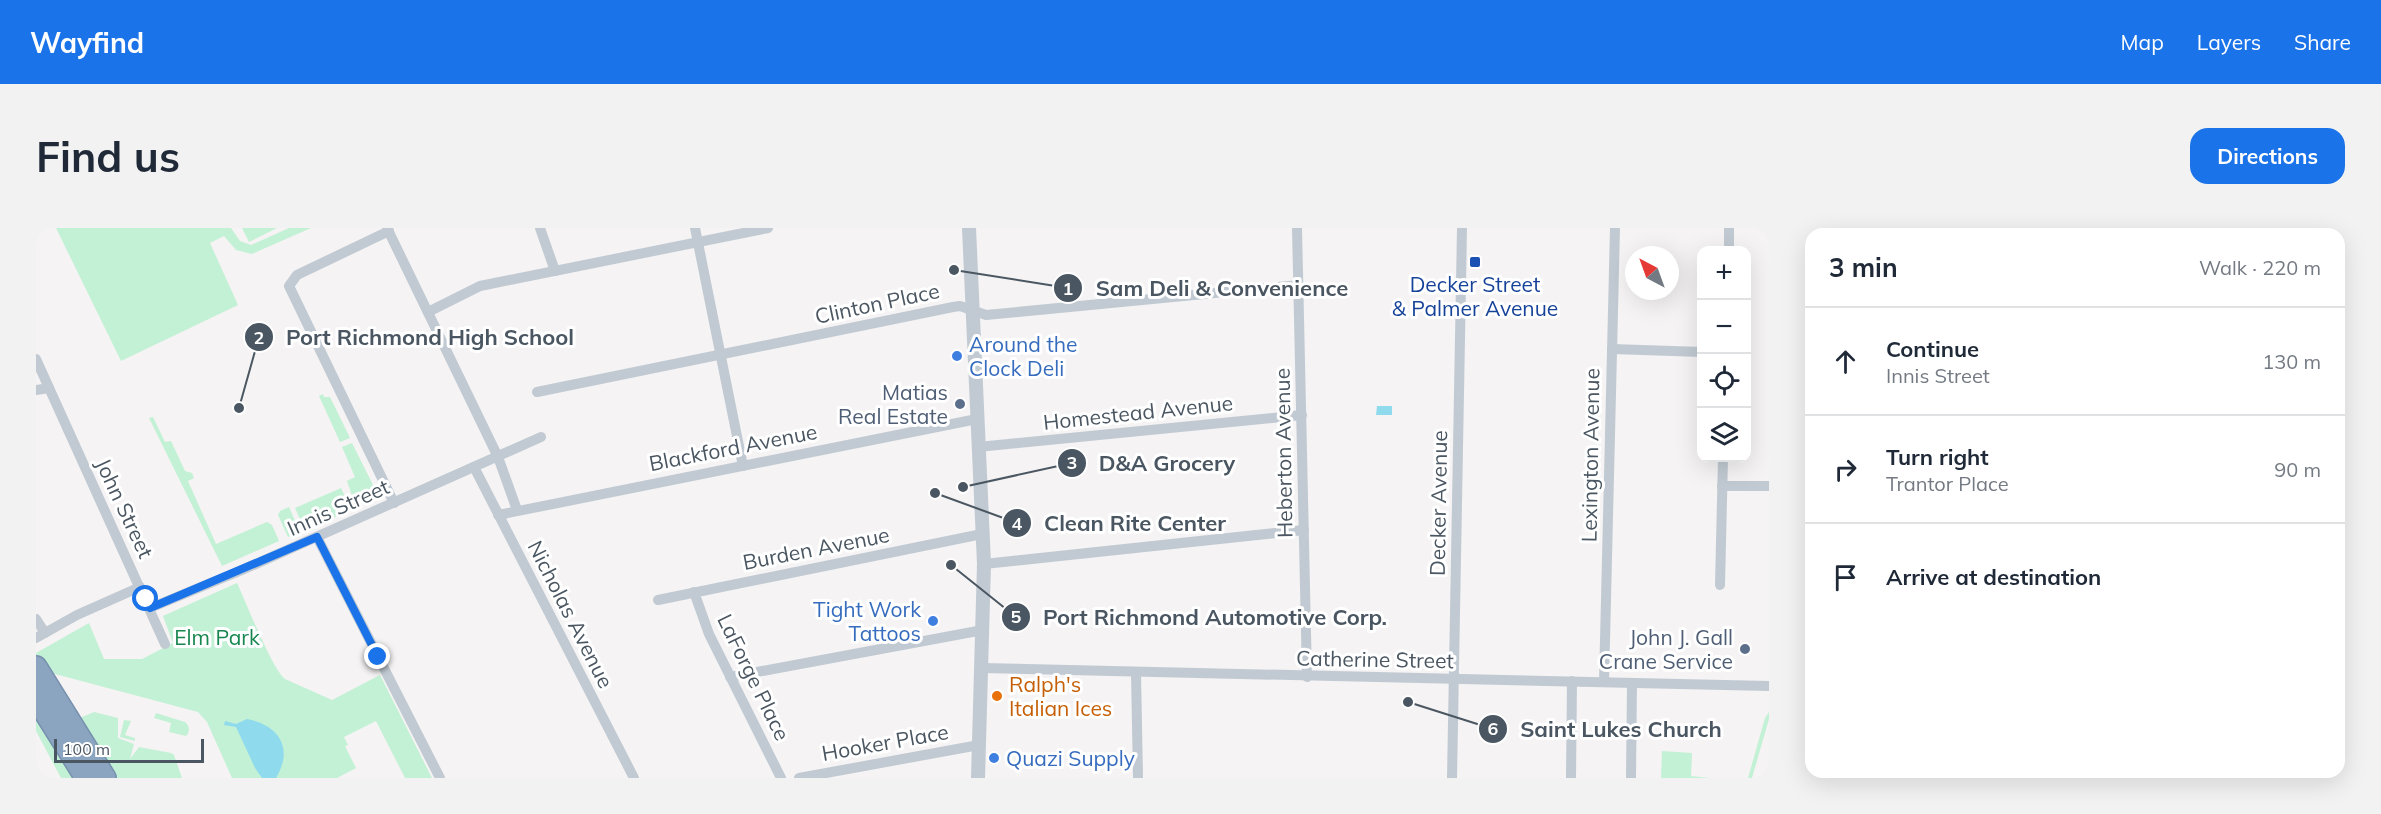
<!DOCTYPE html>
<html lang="en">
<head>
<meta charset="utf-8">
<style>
  body { margin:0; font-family:Mulish,sans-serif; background:#f2f2f3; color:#1f2937 }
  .controls { position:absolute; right:18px; top:18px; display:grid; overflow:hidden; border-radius:12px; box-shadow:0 6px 24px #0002 }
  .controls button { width:54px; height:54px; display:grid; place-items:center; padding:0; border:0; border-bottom:2px solid #e0e1e3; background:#fff; color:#1f2937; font:30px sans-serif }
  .compass { position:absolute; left:1589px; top:18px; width:54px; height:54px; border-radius:50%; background:#fff; box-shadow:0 6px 24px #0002; rotate:319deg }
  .scale { position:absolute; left:18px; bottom:15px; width:150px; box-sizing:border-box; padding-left:6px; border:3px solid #4a5661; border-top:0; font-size:16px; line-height:21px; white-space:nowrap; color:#4a5661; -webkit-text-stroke:4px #fff; paint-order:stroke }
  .stop { position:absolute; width:18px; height:18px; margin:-14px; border:4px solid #1a73e8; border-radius:50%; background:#fff }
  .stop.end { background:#1a73e8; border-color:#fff; box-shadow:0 2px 6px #0008 }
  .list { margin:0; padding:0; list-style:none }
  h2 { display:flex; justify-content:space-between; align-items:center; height:78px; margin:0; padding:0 24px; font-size:26px }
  h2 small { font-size:20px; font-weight:400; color:#747a83 }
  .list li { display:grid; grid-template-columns:39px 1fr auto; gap:18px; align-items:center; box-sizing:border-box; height:108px; padding:0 24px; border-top:2px solid #e0e1e3 }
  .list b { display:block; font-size:22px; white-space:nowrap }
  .list p { margin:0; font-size:20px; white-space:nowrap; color:#747a83 }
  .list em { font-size:20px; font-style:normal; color:#747a83 }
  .icon { flex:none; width:33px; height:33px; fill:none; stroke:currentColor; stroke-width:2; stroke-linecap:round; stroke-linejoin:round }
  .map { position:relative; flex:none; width:1733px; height:550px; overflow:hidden; border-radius:18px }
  header { display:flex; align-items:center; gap:36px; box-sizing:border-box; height:84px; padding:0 30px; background:#1a73e8; color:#fff }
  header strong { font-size:28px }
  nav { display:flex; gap:33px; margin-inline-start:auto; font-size:21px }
  .intro { display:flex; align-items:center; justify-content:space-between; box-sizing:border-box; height:144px; padding:0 36px }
  h1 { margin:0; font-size:42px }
  .button { padding:15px 27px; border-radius:18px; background:#1a73e8; color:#fff; font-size:21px; font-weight:700 }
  main { display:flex; gap:36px; padding:0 36px }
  aside { flex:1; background:#fff; border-radius:18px; box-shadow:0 6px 24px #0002 }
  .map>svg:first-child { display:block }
  .green { fill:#c3f1d5 }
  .water { fill:#90daee }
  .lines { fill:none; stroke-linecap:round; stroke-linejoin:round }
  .motorway-casing { stroke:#7690ad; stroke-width:24 }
  .minor { stroke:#c1cad2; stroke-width:10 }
  .tertiary { stroke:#c1cad2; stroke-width:14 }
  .motorway { stroke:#8ba5c1; stroke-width:21 }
  .route { stroke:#1a73e8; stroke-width:8 }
  .transit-dot { fill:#1a4fb4; stroke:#fff; stroke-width:2 }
  .shop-dot { fill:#3f7fe0; stroke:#fff; stroke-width:2 }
  .service-dot { fill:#5c6f8a; stroke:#fff; stroke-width:2 }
  .food-dot { fill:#e8710a; stroke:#fff; stroke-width:2 }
  .labels { text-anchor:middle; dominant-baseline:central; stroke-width:6; stroke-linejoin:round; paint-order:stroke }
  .transit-label { font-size:21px; fill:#164399; stroke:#fff }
  .street-label { font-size:21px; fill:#4a5661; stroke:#fff }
  .shop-label { font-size:21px; fill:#366cbe; stroke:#fff; text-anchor:start }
  .service-label { font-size:21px; fill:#4e5e75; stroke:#fff; text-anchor:end }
  .park-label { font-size:21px; fill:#17864f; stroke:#fff }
  .food-label { font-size:21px; fill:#c56008; stroke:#fff; text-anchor:start }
  .leader { fill:none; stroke:#4a5661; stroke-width:2 }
  .callout-dot { fill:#4a5661; stroke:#fff; stroke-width:2 }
  .mark-label { font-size:18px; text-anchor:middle; font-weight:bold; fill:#fff }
  .callout-label { font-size:22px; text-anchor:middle; font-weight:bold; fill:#4a5661; stroke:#fff; stroke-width:6; stroke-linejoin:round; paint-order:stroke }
</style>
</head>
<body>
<header>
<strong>Wayfind</strong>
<nav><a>Map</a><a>Layers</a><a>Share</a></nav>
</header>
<div class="intro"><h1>Find us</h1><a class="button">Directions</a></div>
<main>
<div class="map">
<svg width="1733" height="550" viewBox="0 0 1733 550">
  <rect width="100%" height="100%" fill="#f5f3f3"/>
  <!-- green -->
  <g class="green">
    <path d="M 20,0 L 195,0 L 204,13 L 215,17 L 253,0 L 275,0 L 216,26 L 200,22 L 188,8 L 174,15 L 202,77 L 85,133 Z"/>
    <path d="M 206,0 L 241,0 L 213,14 Z"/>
    <path d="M 287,166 L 288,169 L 294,169 L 314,210 L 304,214 L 283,168 Z"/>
    <path d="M 117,189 L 129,214 L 135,213 L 149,243 L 156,245 L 158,250 L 152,253 L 180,316 L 231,294 L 236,297 L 243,313 L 186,338 L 113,190 Z"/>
    <path d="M 316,215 L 343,269 L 320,279 L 311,253 L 319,249 L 306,219 Z"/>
    <path d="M 305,260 L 315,282 L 269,302 L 259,280 Z"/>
    <path d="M 253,279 L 264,304 L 252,309 L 242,287 L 244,283 Z"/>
    <path d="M 201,355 C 210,374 236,441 249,451 L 296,472 L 344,447 L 396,550 L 369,550 L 340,493 L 308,509 L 312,517 L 309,518 L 320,540 L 301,550 L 196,550 L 171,494 L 162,484 L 19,446 L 14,443 L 0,429 L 0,425 L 53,395 L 68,431 L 106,431 L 137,415 L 127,388 Z"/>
    <path d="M 58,484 L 82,490 L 82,510 L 98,516 L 94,531 L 103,519 L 135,525 L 138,527 L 146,550 L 25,550 L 0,503 L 0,492 L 9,507 L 13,509 L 46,489 Z"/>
    <path d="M 1733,484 L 1733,491 L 1716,550 L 1712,550 L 1729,490 Z"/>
    <path d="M 120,485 L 149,494 C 154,498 154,504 150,508 L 133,504 L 135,495 L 118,490 Z"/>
    <path d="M 88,492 L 95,493 L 89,507 L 99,510 L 99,513 L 84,509 Z"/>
    <path d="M 1626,523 L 1656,525 L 1655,548 L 1674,550 L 1625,550 Z"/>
  </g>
  <!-- water -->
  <g class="water">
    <path d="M 1341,178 L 1356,178 L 1356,187 L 1340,187 Z"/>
    <path d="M 211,491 C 243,497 258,520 240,550 L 226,550 L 219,540 L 200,499 L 188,497 L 189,493 L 200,496 Z"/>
  </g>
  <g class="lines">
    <!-- motorway casing -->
    <g class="motorway-casing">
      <g id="motorway">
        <path d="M 0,439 L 69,550"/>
        <path d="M 0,470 L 50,550"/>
      </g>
    </g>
    <!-- minor -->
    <g class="minor">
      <path d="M 351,0 L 462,229 L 481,282"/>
      <path d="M 504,0 L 519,43"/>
      <path d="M 659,0 L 707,238"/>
      <path d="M 1261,0 L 1271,449"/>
      <path d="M 353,3 L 261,47 L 253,58 L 358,275"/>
      <path d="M 1693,22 L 1693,0"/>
      <path d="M 392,84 L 444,58 L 732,0"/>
      <path d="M 1576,121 L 1666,124"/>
      <path d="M 0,131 L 129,416"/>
      <path d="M 0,162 L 13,160"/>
      <path d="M 501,164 L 917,79 L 924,78 L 950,87 L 1263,57"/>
      <path d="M 942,219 L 1266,187"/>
      <path d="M 438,239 L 598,550"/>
      <path d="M 1686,258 L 1733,258"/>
      <path d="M 462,287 L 941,191"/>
      <path d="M 281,309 L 404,550"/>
      <path d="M 948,336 L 1268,302"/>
      <path d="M 1684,357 L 1687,230"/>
      <path d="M 658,364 L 673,406 L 745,550"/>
      <path d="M 622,372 L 946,306"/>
      <path d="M 114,380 L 206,342 L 505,209"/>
      <path d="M 0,391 L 9,405"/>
      <path d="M 0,410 L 41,387 L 104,359"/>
      <path d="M 945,440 L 1733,458"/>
      <path d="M 1100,445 L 1102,550"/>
      <path d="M 694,449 L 947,402"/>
      <path d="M 1568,454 L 1579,0"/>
      <path d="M 763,550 L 943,517"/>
      <path d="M 1416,550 L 1426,0"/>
      <path d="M 1535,550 L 1536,453"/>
      <path d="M 1595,550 L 1596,455"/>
    </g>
    <!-- tertiary -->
    <path class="tertiary" d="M 933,0 L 948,336 L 942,550"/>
    <!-- motorway -->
    <use href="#motorway" class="motorway"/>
  </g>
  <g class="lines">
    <!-- route -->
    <path class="route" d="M 110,371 L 114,380 L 281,309 L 342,429"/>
  </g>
  <!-- markers -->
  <rect class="transit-dot" x="1433" y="28" width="12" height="12" rx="3"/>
  <g class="shop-dot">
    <circle cx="921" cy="128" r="6"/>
    <circle cx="897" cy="393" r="6"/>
    <circle cx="958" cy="530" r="6"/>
  </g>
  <g class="service-dot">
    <circle cx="924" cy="176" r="6"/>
    <circle cx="1709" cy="421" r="6"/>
  </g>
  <circle class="food-dot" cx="961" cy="468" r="6"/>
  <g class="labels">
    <!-- transit labels -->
    <g class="transit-label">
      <text x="1439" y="56">Decker Street<tspan x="1439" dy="24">&amp; Palmer Avenue</tspan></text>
    </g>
    <!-- street labels -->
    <g class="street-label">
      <text transform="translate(841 75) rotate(-12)">Clinton Place</text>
      <text transform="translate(1102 184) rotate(-6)">Homestead Avenue</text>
      <text transform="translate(697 219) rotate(-11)">Blackford Avenue</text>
      <text transform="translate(1247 225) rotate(-91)">Heberton Avenue</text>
      <text transform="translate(1554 227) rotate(-89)">Lexington Avenue</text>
      <text transform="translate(1402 275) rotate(-89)">Decker Avenue</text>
      <text transform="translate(302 279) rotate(-24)">Innis Street</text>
      <text transform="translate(89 280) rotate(65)">John Street</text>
      <text transform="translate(780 320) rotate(-11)">Burden Avenue</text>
      <text transform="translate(535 386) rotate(63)">Nicholas Avenue</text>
      <text transform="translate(1339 431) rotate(1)">Catherine Street</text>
      <text transform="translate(718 449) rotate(64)">LaForge Place</text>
      <text transform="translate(849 514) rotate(-10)">Hooker Place</text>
    </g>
    <!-- shop labels -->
    <g class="shop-label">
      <text x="933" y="116">Around the<tspan x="933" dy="24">Clock Deli</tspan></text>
      <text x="885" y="381" text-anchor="end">Tight Work<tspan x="885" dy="24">Tattoos</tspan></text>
      <text x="970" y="530">Quazi Supply</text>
    </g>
    <!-- service labels -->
    <g class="service-label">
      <text x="912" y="164">Matias<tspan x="912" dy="24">Real Estate</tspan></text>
      <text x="1697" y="409">John J. Gall<tspan x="1697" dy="24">Crane Service</tspan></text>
    </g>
    <!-- park labels -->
    <g class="park-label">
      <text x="181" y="409">Elm Park</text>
    </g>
    <!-- food labels -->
    <g class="food-label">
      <text x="973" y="456">Ralph's<tspan x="973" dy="24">Italian Ices</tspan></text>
    </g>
  </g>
  <!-- callouts -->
  <path class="leader" d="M918 42L1032 60M203 180L223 109M927 259L1036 235M899 265L981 295M915 337L980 389M1372 474L1457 501"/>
  <g class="callout-dot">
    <circle cx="918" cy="42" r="6"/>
    <circle cx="203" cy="180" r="6"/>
    <circle cx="927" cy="259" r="6"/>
    <circle cx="899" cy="265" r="6"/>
    <circle cx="915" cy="337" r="6"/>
    <circle cx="1372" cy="474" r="6"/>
    <circle cx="1032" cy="60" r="15"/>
    <circle cx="223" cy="109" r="15"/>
    <circle cx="1036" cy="235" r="15"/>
    <circle cx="981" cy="295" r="15"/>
    <circle cx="980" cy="389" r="15"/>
    <circle cx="1457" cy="501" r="15"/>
  </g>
  <g class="mark-label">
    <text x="1032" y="67">1</text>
    <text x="223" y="116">2</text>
    <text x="1036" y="241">3</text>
    <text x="981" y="302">4</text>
    <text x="980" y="395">5</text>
    <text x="1457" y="507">6</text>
  </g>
  <g class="callout-label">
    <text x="1186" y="68">Sam Deli &amp; Convenience</text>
    <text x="394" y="117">Port Richmond High School</text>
    <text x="1131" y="243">D&amp;A Grocery</text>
    <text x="1099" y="303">Clean Rite Center</text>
    <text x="1179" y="397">Port Richmond Automotive Corp.</text>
    <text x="1585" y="509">Saint Lukes Church</text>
  </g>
</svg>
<div class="controls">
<button>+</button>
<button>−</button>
<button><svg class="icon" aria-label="locate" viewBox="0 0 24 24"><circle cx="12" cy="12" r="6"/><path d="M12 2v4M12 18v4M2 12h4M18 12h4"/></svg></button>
<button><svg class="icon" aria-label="layers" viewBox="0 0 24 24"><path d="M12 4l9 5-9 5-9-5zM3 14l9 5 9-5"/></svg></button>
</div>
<svg class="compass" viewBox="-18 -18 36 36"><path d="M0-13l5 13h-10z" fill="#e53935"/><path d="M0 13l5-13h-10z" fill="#747a83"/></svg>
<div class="scale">100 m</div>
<div class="stop" style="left:110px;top:371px"></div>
<div class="stop end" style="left:342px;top:429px"></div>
</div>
<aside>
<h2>3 min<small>Walk · 220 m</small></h2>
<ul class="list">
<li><svg class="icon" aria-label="ahead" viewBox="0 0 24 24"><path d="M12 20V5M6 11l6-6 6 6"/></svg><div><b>Continue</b><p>Innis Street</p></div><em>130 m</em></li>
<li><svg class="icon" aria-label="right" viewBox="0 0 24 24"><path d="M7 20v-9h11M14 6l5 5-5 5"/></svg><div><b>Turn right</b><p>Trantor Place</p></div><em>90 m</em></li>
<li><svg class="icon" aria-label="arrive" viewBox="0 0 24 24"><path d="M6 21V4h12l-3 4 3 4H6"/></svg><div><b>Arrive at destination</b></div></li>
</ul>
</aside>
</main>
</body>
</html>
